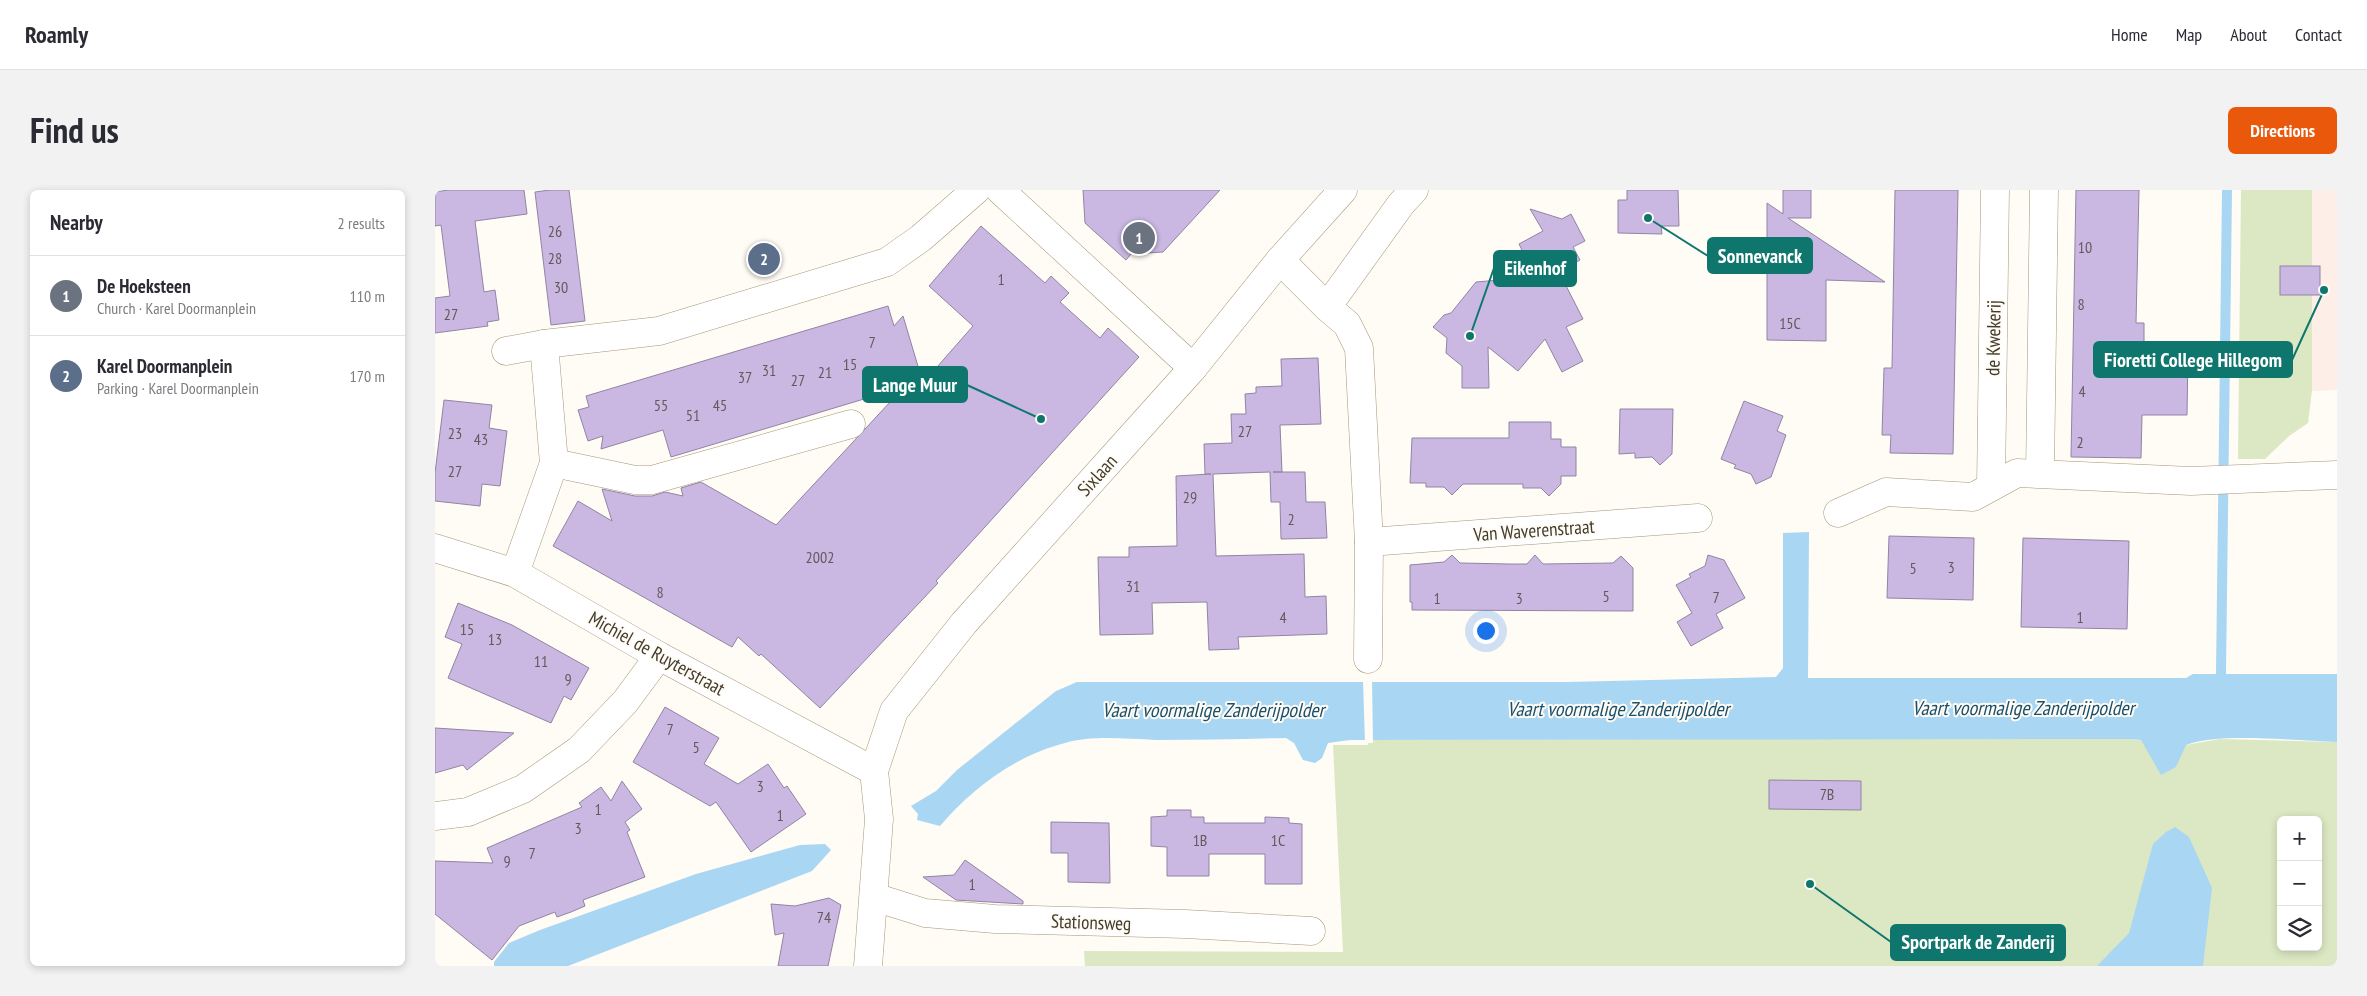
<!DOCTYPE html>
<html lang="en">
<head>
<meta charset="utf-8">
<style>
  body { margin:0; font-family:"PT Sans Narrow",sans-serif; background:#f2f2f3; color:#2b2b33 }
  .controls { position:absolute; right:15px; bottom:15px; display:grid; overflow:hidden; border-radius:8px; box-shadow:0 2px 8px #0003 }
  .controls button { width:45px; height:45px; display:grid; place-items:center; padding:0; border:0; border-bottom:1px solid #e1e1e2; background:#fff; color:#2b2b33; font:25px sans-serif }
  .you { position:absolute; left:1050px; top:440px; width:18px; height:18px; margin:-12px; border:4px solid #fff; border-radius:50%; background:#1a73e8; box-shadow:0 0 0 8px #1a73e833 }
  .badge { display:grid; place-items:center; width:32px; height:32px; border-radius:50%; background:#ea580c; color:#fff; font-size:16px; font-weight:700 }
  .pin { position:absolute; translate:-50% -50%; border:2px solid #fff; box-shadow:0 1px 5px #0006 }
  .list { margin:0; padding:0; list-style:none }
  h2 { display:flex; justify-content:space-between; align-items:center; height:65px; margin:0; padding:0 20px; font-size:21px }
  h2 small { font-size:16px; font-weight:400; color:#7c7c81 }
  .list li { display:grid; grid-template-columns:32px 1fr auto; gap:15px; align-items:center; box-sizing:border-box; height:80px; padding:0 20px; border-top:1px solid #e1e1e2 }
  .list b { display:block; font-size:19px; white-space:nowrap }
  .list p { margin:0; font-size:16px; white-space:nowrap; color:#7c7c81 }
  .list em { font-size:16px; font-style:normal; color:#7c7c81 }
  .icon { flex:none; width:28px; height:28px; fill:none; stroke:currentColor; stroke-width:2; stroke-linecap:round; stroke-linejoin:round }
  .map { position:relative; flex:none; width:1902px; height:776px; overflow:hidden; border-radius:8px }
  header { display:flex; align-items:center; gap:30px; box-sizing:border-box; height:70px; padding:0 25px; background:#fff; border-bottom:1px solid #e1e1e2 }
  header strong { font-size:24px }
  nav { display:flex; gap:28px; margin-inline-start:auto; font-size:18px }
  .intro { display:flex; align-items:center; justify-content:space-between; box-sizing:border-box; height:120px; padding:0 30px }
  h1 { margin:0; font-size:35px }
  .button { padding:12px 22px; border-radius:8px; background:#ea580c; color:#fff; font-size:18px; font-weight:700 }
  main { display:flex; gap:30px; padding:0 30px }
  aside { flex:1; background:#fff; border-radius:8px; box-shadow:0 2px 8px #0003 }
  .map>svg:first-child { display:block }
  .education { fill:#fdeee8 }
  .green { fill:#dce8c3; fill-rule:evenodd }
  .water { fill:#a9d6f3 }
  .pier { fill:#fffbf5 }
  .lines { fill:none; stroke-linecap:round; stroke-linejoin:round }
  .stream { stroke:#a9d6f3; stroke-width:10 }
  .building { fill:#cab8e3; stroke:#9184a3 }
  .street-casing { stroke:#a59677; stroke-width:29 }
  .secondary-casing { stroke:#a59677; stroke-width:29 }
  .street { stroke:#fff; stroke-width:28 }
  .secondary { stroke:#fff; stroke-width:28 }
  .labels { text-anchor:middle; dominant-baseline:central; stroke-width:4; stroke-linejoin:round; paint-order:stroke }
  .number-label { font-size:16px; fill:#645a5b }
  .street-label { font-size:19px; fill:#423b2e; stroke:#fffbf5 }
  .water-label { font-size:20px; font-style:italic; fill:#19506d; stroke:#fffbf5 }
  .leader { fill:none; stroke:#0f766e; stroke-width:2 }
  .callout-dot { fill:#0f766e; stroke:#fffbf5; stroke-width:2 }
  .callout { fill:#0f766e; stroke:#0f766e; stroke-width:2 }
  .callout-label { font-size:20px; text-anchor:middle; font-weight:bold; fill:#fff }
</style>
</head>
<body>
<header>
<strong>Roamly</strong>
<nav><a>Home</a><a>Map</a><a>About</a><a>Contact</a></nav>
</header>
<div class="intro"><h1>Find us</h1><a class="button">Directions</a></div>
<main>
<aside>
<h2>Nearby<small>2 results</small></h2>
<ul class="list">
<li><span class="badge" style="background:#6b7280">1</span><div><b>De Hoeksteen</b><p>Church · Karel Doormanplein</p></div><em>110 m</em></li>
<li><span class="badge" style="background:#5c6f8a">2</span><div><b>Karel Doormanplein</b><p>Parking · Karel Doormanplein</p></div><em>170 m</em></li>
</ul>
</aside>
<div class="map">
<svg width="1902" height="776" viewBox="0 0 1902 776">
  <rect width="100%" height="100%" fill="#fffbf5"/>
  <!-- education -->
  <path class="education" d="M 1877,0 L 1902,0 L 1902,200 L 1877,201 Z"/>
  <!-- green -->
  <g class="green">
    <path d="M 1806,0 L 1877,0 L 1877,200 L 1873,233 L 1854,246 L 1830,269 L 1803,269 Z"/>
    <path d="M 1298,549 L 1694,549 L 1751,555 L 1785,549 L 1902,552 L 1902,776 L 650,776 L 649,761 L 908,762 L 898,555 L 933,555 L 933,550 ZM 1846,630 L 1883,630 L 1883,757 L 1846,757 Z"/>
  </g>
  <!-- water -->
  <g class="water">
    <path d="M 1374,342 L 1373,488 L 1751,488 L 1758,484 L 1902,484 L 1902,552 C 1865,551 1783,542 1751,555 L 1741,577 L 1726,585 L 1706,550 L 1694,549 L 915,550 L 893,553 L 887,568 L 880,573 L 868,570 L 859,553 L 851,548 C 808,549 764,550 721,550 C 692,549 658,545 630,553 C 582,565 537,598 505,636 L 482,630 L 483,624 L 476,616 L 501,601 L 522,580 L 621,501 L 642,492 L 1133,492 L 1341,487 L 1348,478 L 1348,343 Z"/>
    <path d="M 1740,637 L 1754,647 L 1777,698 L 1768,776 L 1662,776 L 1694,743 L 1718,654 L 1731,642 Z"/>
    <path d="M 390,654 L 396,660 L 377,681 L 133,776 L 59,776 L 59,772 L 74,753 L 105,740 L 261,684 L 365,655 Z"/>
  </g>
  <!-- pier -->
  <path class="pier" d="M 928,490 L 937,490 L 938,553 L 930,553 Z"/>
  <g class="lines">
    <!-- stream -->
    <path class="stream" d="M 1786,484 L 1792,0"/>
  </g>
  <!-- building -->
  <g class="building">
    <path d="M 13,0 L 89,0 L 92,24 L 40,31 L 49,102 L 60,100 L 64,130 L 52,132 L 53,136 L 0,143 L 0,108 L 15,106 L 6,35 L 0,36 L 0,2 Z"/>
    <path d="M 115,0 L 134,0 L 150,131 L 116,135 L 100,2 Z"/>
    <path d="M 648,0 L 785,0 L 728,62 L 696,64 L 691,70 L 650,33 Z"/>
    <path d="M 1192,0 L 1243,0 L 1244,36 L 1226,36 L 1227,44 L 1183,43 L 1183,10 L 1192,10 Z"/>
    <path d="M 1348,0 L 1376,0 L 1376,28 L 1353,28 L 1450,92 L 1391,90 L 1391,151 L 1332,150 L 1332,13 L 1348,24 Z"/>
    <path d="M 1460,0 L 1523,0 L 1518,264 L 1455,263 L 1456,245 L 1447,245 L 1449,178 L 1457,178 Z"/>
    <path d="M 1641,0 L 1704,0 L 1701,133 L 1709,133 L 1709,161 L 1753,163 L 1752,225 L 1707,225 L 1706,268 L 1636,267 Z"/>
    <path d="M 1095,19 L 1127,29 L 1136,24 L 1150,51 L 1138,57 L 1145,70 L 1127,80 L 1129,82 L 1125,84 L 1148,129 L 1131,137 L 1148,171 L 1127,182 L 1110,149 L 1083,181 L 1053,157 L 1054,198 L 1027,198 L 1027,176 L 1011,163 L 1012,148 L 998,137 L 1009,125 L 1016,123 L 1041,92 L 1100,87 L 1084,54 L 1108,41 Z"/>
    <path d="M 546,36 L 610,93 L 616,86 L 634,103 L 625,112 L 665,148 L 673,138 L 704,167 L 501,391 L 503,393 L 385,518 L 326,464 L 324,466 L 303,447 L 297,457 L 118,356 L 143,311 L 177,331 L 167,299 L 200,306 L 217,306 L 230,302 L 248,306 L 246,298 L 266,292 L 341,335 L 469,197 L 236,267 L 228,240 L 166,259 L 168,246 L 153,251 L 143,220 L 154,217 L 151,206 L 453,116 L 459,136 L 468,126 L 488,193 L 538,136 L 494,96 Z"/>
    <rect x="1845" y="76" width="40" height="29"/>
    <path d="M 883,168 L 886,234 L 845,235 L 847,282 L 838,282 L 870,282 L 871,312 L 890,312 L 892,348 L 846,349 L 845,312 L 836,312 L 835,282 L 778,284 L 781,366 L 869,364 L 870,407 L 891,406 L 892,444 L 803,447 L 804,459 L 774,460 L 772,412 L 717,413 L 718,444 L 665,445 L 663,367 L 694,367 L 694,357 L 742,356 L 741,286 L 776,284 L 770,284 L 769,254 L 797,253 L 796,224 L 811,224 L 810,204 L 821,203 L 821,197 L 847,196 L 846,169 Z"/>
    <path d="M 9,210 L 57,215 L 54,238 L 72,241 L 65,296 L 47,294 L 45,316 L 0,311 L 0,283 Z"/>
    <path d="M 1309,211 L 1348,226 L 1342,241 L 1351,245 L 1336,287 L 1321,294 L 1316,284 L 1299,278 L 1301,275 L 1286,269 Z"/>
    <path d="M 1185,219 L 1238,219 L 1237,264 L 1225,275 L 1217,267 L 1200,268 L 1200,263 L 1184,264 Z"/>
    <path d="M 1074,232 L 1116,232 L 1116,249 L 1126,249 L 1126,257 L 1141,257 L 1141,286 L 1126,286 L 1126,294 L 1114,306 L 1106,298 L 1088,298 L 1088,294 L 1028,294 L 1017,305 L 1009,297 L 991,297 L 991,293 L 975,293 L 977,248 L 1074,248 Z"/>
    <path d="M 1454,346 L 1539,348 L 1538,410 L 1452,408 Z"/>
    <path d="M 1588,348 L 1694,351 L 1692,439 L 1586,437 Z"/>
    <path d="M 1017,365 L 1025,373 L 1074,374 L 1092,374 L 1100,365 L 1108,374 L 1178,373 L 1186,366 L 1198,378 L 1198,421 L 977,420 L 977,412 L 975,412 L 975,375 L 1009,372 Z"/>
    <path d="M 1273,365 L 1289,370 L 1310,408 L 1281,424 L 1288,438 L 1256,456 L 1242,432 L 1257,423 L 1241,395 L 1256,387 L 1254,384 L 1270,376 Z"/>
    <path d="M 23,413 L 77,435 L 154,478 L 136,510 L 129,506 L 116,533 L 13,488 L 27,454 L 10,447 Z"/>
    <path d="M 230,517 L 284,548 L 269,574 L 303,594 L 333,574 L 349,598 L 352,596 L 371,624 L 316,662 L 281,612 L 275,616 L 198,572 Z"/>
    <path d="M 0,538 L 79,543 L 32,580 L 28,575 L 0,583 Z"/>
    <path d="M 1334,590 L 1426,591 L 1426,620 L 1334,619 Z"/>
    <path d="M 187,591 L 207,619 L 190,632 L 195,640 L 192,642 L 210,687 L 148,710 L 150,716 L 136,722 L 122,727 L 120,722 L 84,736 L 57,770 L 0,724 L 0,671 L 58,673 L 52,658 L 147,617 L 144,613 L 166,597 L 176,611 Z"/>
    <path d="M 732,620 L 756,620 L 756,627 L 769,627 L 769,633 L 830,633 L 830,627 L 854,628 L 854,633 L 867,634 L 867,694 L 830,694 L 830,664 L 774,664 L 774,686 L 732,686 L 732,657 L 716,656 L 716,627 L 732,626 Z"/>
    <path d="M 616,632 L 674,633 L 675,693 L 633,692 L 633,663 L 616,663 Z"/>
    <path d="M 530,670 L 588,711 L 588,714 L 521,710 L 488,687 L 519,685 Z"/>
    <path d="M 394,708 L 406,715 L 393,776 L 343,776 L 349,743 L 340,745 L 336,714 L 360,716 Z"/>
  </g>
  <g class="lines">
    <!-- street casing -->
    <g class="street-casing">
      <g id="street">
        <path d="M 565,0 L 758,178"/>
        <path d="M 845,70 L 892,117 L 912,134 L 924,158 L 934,352 L 933,469"/>
        <path d="M 892,117 L 966,14 L 979,0"/>
        <path d="M 71,161 L 109,154"/>
        <path d="M 119,273 L 200,290 L 217,290 L 416,234"/>
        <path d="M 1605,283 L 1609,0"/>
        <path d="M 1556,297 L 1560,0"/>
        <path d="M 1403,323 L 1451,302 L 1538,307 L 1582,283 L 1756,291 L 1902,285"/>
        <path d="M 934,352 L 1263,328"/>
        <path d="M 0,358 L 80,383 L 224,466 L 439,581"/>
        <path d="M 80,383 L 119,273 L 109,154 L 224,141 L 452,72 L 486,48 L 541,0"/>
        <path d="M 0,626 L 33,622 L 88,599 L 144,560 L 190,512 L 224,466"/>
        <path d="M 439,707 L 490,723 L 560,729 L 750,734 L 876,741"/>
      </g>
    </g>
    <!-- secondary casing -->
    <g class="secondary-casing">
      <path id="secondary" d="M 433,776 L 444,629 L 439,581 L 459,521 L 529,433 L 758,178 L 845,70 L 908,0"/>
    </g>
    <!-- street -->
    <use href="#street" class="street"/>
    <!-- secondary -->
    <use href="#secondary" class="secondary"/>
  </g>
  <g class="labels">
    <!-- number labels -->
    <g class="number-label">
      <text x="120" y="41">26</text>
      <text x="1650" y="57">10</text>
      <text x="120" y="68">28</text>
      <text x="566" y="89">1</text>
      <text x="126" y="97">30</text>
      <text x="1646" y="114">8</text>
      <text x="16" y="124">27</text>
      <text x="1355" y="133">15C</text>
      <text x="437" y="152">7</text>
      <text x="415" y="174">15</text>
      <text x="334" y="180">31</text>
      <text x="390" y="182">21</text>
      <text x="310" y="187">37</text>
      <text x="363" y="190">27</text>
      <text x="1647" y="201">4</text>
      <text x="226" y="215">55</text>
      <text x="285" y="215">45</text>
      <text x="258" y="225">51</text>
      <text x="810" y="241">27</text>
      <text x="20" y="243">23</text>
      <text x="46" y="249">43</text>
      <text x="1645" y="252">2</text>
      <text x="20" y="281">27</text>
      <text x="755" y="307">29</text>
      <text x="856" y="329">2</text>
      <text x="385" y="367">2002</text>
      <text x="1516" y="377">3</text>
      <text x="1478" y="378">5</text>
      <text x="698" y="396">31</text>
      <text x="225" y="402">8</text>
      <text x="1171" y="406">5</text>
      <text x="1281" y="407">7</text>
      <text x="1002" y="408">1</text>
      <text x="1084" y="408">3</text>
      <text x="848" y="427">4</text>
      <text x="1645" y="427">1</text>
      <text x="32" y="439">15</text>
      <text x="60" y="449">13</text>
      <text x="106" y="471">11</text>
      <text x="133" y="489">9</text>
      <text x="235" y="539">7</text>
      <text x="261" y="557">5</text>
      <text x="325" y="596">3</text>
      <text x="1392" y="604">7B</text>
      <text x="163" y="619">1</text>
      <text x="345" y="625">1</text>
      <text x="143" y="638">3</text>
      <text x="765" y="650">1B</text>
      <text x="843" y="650">1C</text>
      <text x="97" y="663">7</text>
      <text x="72" y="671">9</text>
      <text x="537" y="694">1</text>
      <text x="389" y="727">74</text>
    </g>
    <!-- street labels -->
    <g class="street-label">
      <text transform="translate(1558 148) rotate(-89)">de Kwekerij</text>
      <text transform="translate(662 285) rotate(-48)">Sixlaan</text>
      <text transform="translate(1099 340) rotate(-4)">Van Waverenstraat</text>
      <text transform="translate(222 463) rotate(29)">Michiel de Ruyterstraat</text>
      <text transform="translate(656 732) rotate(2)">Stationsweg</text>
    </g>
    <!-- water labels -->
    <g class="water-label">
      <text x="1588" y="518">Vaart voormalige Zanderijpolder</text>
      <text x="1183" y="519">Vaart voormalige Zanderijpolder</text>
      <text x="778" y="520">Vaart voormalige Zanderijpolder</text>
    </g>
  </g>
  <!-- callouts -->
  <path class="leader" d="M1213 28L1273 66M1035 146L1059 78M1889 100L1857 170M606 229L532 195M1375 694L1456 752"/>
  <g class="callout-dot">
    <circle cx="1213" cy="28" r="5"/>
    <circle cx="1035" cy="146" r="5"/>
    <circle cx="1889" cy="100" r="5"/>
    <circle cx="606" cy="229" r="5"/>
    <circle cx="1375" cy="694" r="5"/>
  </g>
  <g class="callout">
    <rect x="1273" y="48" width="104" height="35" rx="5"/>
    <rect x="1059" y="61" width="82" height="35" rx="5"/>
    <rect x="1659" y="152" width="198" height="35" rx="5"/>
    <rect x="428" y="177" width="104" height="35" rx="5"/>
    <rect x="1456" y="735" width="174" height="35" rx="5"/>
  </g>
  <g class="callout-label">
    <text x="1325" y="73">Sonnevanck</text>
    <text x="1100" y="85">Eikenhof</text>
    <text x="1758" y="177">Fioretti College Hillegom</text>
    <text x="480" y="202">Lange Muur</text>
    <text x="1543" y="759">Sportpark de Zanderij</text>
  </g>
</svg>
<div class="controls">
<button>+</button>
<button>−</button>
<button><svg class="icon" aria-label="layers" viewBox="0 0 24 24"><path d="M12 4l9 5-9 5-9-5zM3 14l9 5 9-5"/></svg></button>
</div>
<div class="you"></div>
<div class="pin badge" style="left:704px;top:48px;background:#6b7280">1</div>
<div class="pin badge" style="left:329px;top:69px;background:#5c6f8a">2</div>
</div>
</main>
</body>
</html>
